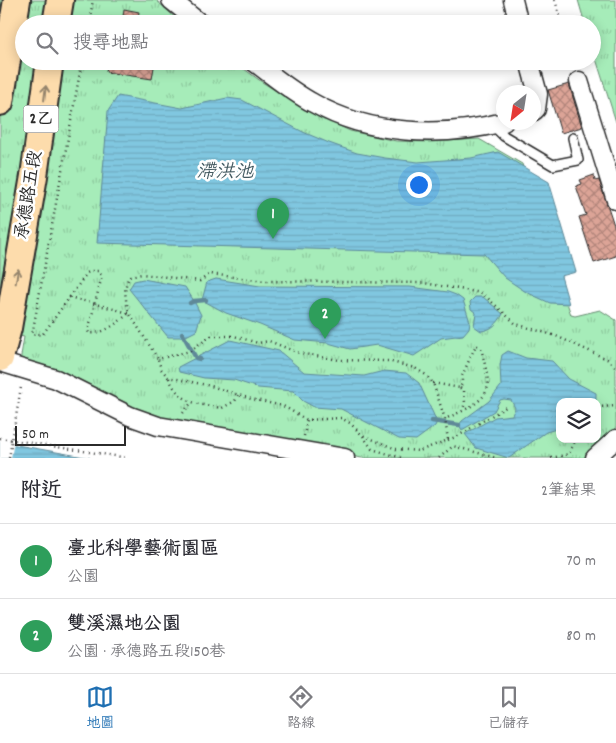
<!DOCTYPE html>
<html lang="zh-TW">
<head>
<meta charset="utf-8">
<style>
  body { margin:0; font-family:Dekko,"LXGW WenKai TC",sans-serif; background:#f2f2f3; color:#2b2b33 }
  .controls { position:absolute; right:15px; bottom:15px; display:grid; overflow:hidden; border-radius:10px; box-shadow:0 2px 12px #0003 }
  .controls button { width:45px; height:45px; display:grid; place-items:center; padding:0; border:0; border-bottom:1px solid #e1e1e2; background:#fff; color:#2b2b33; font:25px sans-serif }
  .compass { position:absolute; left:496px; top:85px; width:45px; height:45px; border-radius:50%; background:#fff; box-shadow:0 2px 12px #0003; rotate:210deg }
  .scale { position:absolute; left:15px; bottom:12px; width:111px; box-sizing:border-box; padding-left:5px; border:2px solid #2b2b2b; border-top:0; font-size:14px; line-height:18px; white-space:nowrap; color:#2b2b2b; -webkit-text-stroke:4px #fff; paint-order:stroke }
  .you { position:absolute; left:418px; top:184px; width:18px; height:18px; margin:-12px; border:4px solid #fff; border-radius:50%; background:#1a73e8; box-shadow:0 0 0 8px #1a73e833 }
  .badge { display:grid; place-items:center; width:32px; height:32px; border-radius:50%; background:#1f6fb2; color:#fff; font-size:16px; font-weight:700 }
  .pin { position:absolute; translate:-50% -41px; filter:drop-shadow(0 1px 2px #0008) }
  .pin::after { content:''; position:absolute; top:26px; width:18px; height:15px; background:inherit; clip-path:polygon(0 0,100% 0,50% 100%) }
  .list { margin:0; padding:0; list-style:none }
  h2 { display:flex; justify-content:space-between; align-items:center; height:65px; margin:0; padding:0 20px; font-size:21px }
  h2 small { font-size:16px; font-weight:400; color:#7c7c81 }
  .list li { display:grid; grid-template-columns:32px 1fr auto; gap:15px; align-items:center; box-sizing:border-box; height:75px; padding:0 20px; border-top:1px solid #e1e1e2 }
  .list b { display:block; font-size:19px; white-space:nowrap }
  .list p { margin:0; font-size:16px; white-space:nowrap; color:#7c7c81 }
  .list em { font-size:16px; font-style:normal; color:#7c7c81 }
  .icon { flex:none; width:28px; height:28px; fill:none; stroke:currentColor; stroke-width:2; stroke-linecap:round; stroke-linejoin:round }
  .map { position:relative; flex:none; width:616px; height:458px; overflow:hidden }
  .search { position:absolute; background:#fff; box-shadow:0 2px 12px #0003; left:15px; right:15px; top:15px; height:55px; display:flex; align-items:center; gap:12px; box-sizing:border-box; padding:0 18px; border-radius:28px; color:#7c7c81; font-size:19px }
  .sheet { height:215px; background:#fff }
  nav { display:flex; justify-content:space-around; align-items:center; box-sizing:border-box; height:70px; border-top:1px solid #e1e1e2; background:#fff; font-size:14px; color:#7c7c81 }
  nav a { display:grid; justify-items:center; gap:2px }
  nav .on { color:#1f6fb2 }
  .map>svg:first-child { display:block }
  .park { fill:url(#park-tufts); stroke:#688c72; fill-rule:evenodd }
  .water { fill:url(#water-rules); stroke:#5e8998 }
  .pier { fill:#fff }
  .lines { fill:none; stroke-linecap:round; stroke-linejoin:round }
  .stream { stroke:#5e8998; stroke-width:4.5 }
  .building { fill:url(#building-cross-hatch); stroke:#2b2b2b }
  .service-casing { stroke:#2b2b2b; stroke-width:12 }
  .minor-casing { stroke:#2b2b2b; stroke-width:21 }
  .primary-casing { stroke:#2b2b2b; stroke-width:30 }
  .path { stroke:#2b2b2b; stroke-width:2.5; stroke-dasharray:1 4; stroke-linecap:butt }
  .service { stroke:#fff; stroke-width:9 }
  .minor { stroke:#fff; stroke-width:18 }
  .primary { stroke:#fddcac; stroke-width:26 }
  .path-bridge { stroke:#2b2b2b; stroke-width:2.5; stroke-dasharray:1 4; stroke-linecap:butt }
  .oneway { stroke:#94846c }
  .labels { text-anchor:middle; dominant-baseline:central; stroke-width:5; stroke-linejoin:round; paint-order:stroke }
  .shield { fill:#fff; stroke:#6b6b6b; stroke-width:1 }
  .shield-label { font-size:16px; font-weight:bold; fill:#2b2b2b }
  .street-label { font-size:18px; fill:#2b2b2b; stroke:#fff }
  .water-label { font-size:19px; font-style:italic; fill:#445a61; stroke:#fff }
</style>
</head>
<body>
<div class="map">
<svg width="616" height="458" viewBox="0 0 616 458">
  <defs>
    <pattern id="park-tufts" width="24" height="20" patternUnits="userSpaceOnUse" patternTransform="scale(1.25)"><rect width="24" height="20" fill="#a6ecb9"/><path d="M3 7l-1-3M5 7V3M7 7l1-3M15 17l-1-3M17 17v-4M19 17l1-3" fill="none" stroke="#8fcb9f"/></pattern>
    <pattern id="water-rules" width="6" height="5" patternUnits="userSpaceOnUse" patternTransform="scale(1.25)"><rect width="6" height="5" fill="#80c7e0"/><path d="M0 2.5h6" fill="none" stroke="#6fabc0"/></pattern>
    <pattern id="building-cross-hatch" width="8" height="8" patternUnits="userSpaceOnUse" patternTransform="scale(1.25)"><rect width="8" height="8" fill="#dca497"/><path d="M0 0l8 8M0 8l8-8" fill="none" stroke="#b3867b"/></pattern>
  </defs>
  <rect width="100%" height="100%" fill="#fff"/>
  <filter id="ink" filterUnits="userSpaceOnUse"><feTurbulence type="fractalNoise" baseFrequency=".02" numOctaves="2"/><feDisplacementMap in="SourceGraphic" scale="10" xChannelSelector="R" yChannelSelector="G"/><feConvolveMatrix kernelMatrix="1 2 1 2 8 2 1 2 1" color-interpolation-filters="sRGB"/></filter>
  <g filter="url(#ink)">
    <!-- park -->
    <g class="park">
      <path d="M 0,0 L 156,0 L 182,24 L 24,24 L 24,61 L 233,61 L 262,82 L 310,112 L 350,131 L 396,141 L 430,142 L 479,139 L 522,164 L 571,315 L 575,316 L 600,310 L 616,320 L 616,427 L 595,452 L 583,458 L 362,458 L 163,423 L 20,362 L 24,337 L 0,332 ZM 560,402 L 597,402 L 597,439 L 560,439 Z"/>
      <path d="M 578,0 L 616,0 L 616,122 L 592,46 L 592,24 L 585,24 Z"/>
    </g>
    <!-- water -->
    <g class="water">
      <path d="M 118,96 L 182,108 L 227,98 L 242,100 L 303,132 L 329,143 L 357,153 L 385,158 L 418,162 L 471,158 L 498,152 L 549,182 L 576,272 L 561,276 L 569,304 L 550,303 L 526,292 L 505,278 L 484,254 L 97,243 L 108,111 Z"/>
      <path d="M 143,279 L 185,287 L 194,301 L 201,315 L 196,331 L 184,337 L 168,337 L 129,289 L 134,281 Z"/>
      <path d="M 216,279 L 260,286 L 410,287 L 448,292 L 456,295 L 463,300 L 470,322 L 469,328 L 463,335 L 441,338 L 414,356 L 377,345 L 350,349 L 328,343 L 295,340 L 260,325 L 226,313 L 202,300 L 207,282 Z"/>
      <path d="M 475,297 L 483,297 L 503,314 C 497,324 492,330 481,331 L 474,326 L 476,313 L 471,309 L 470,302 Z"/>
      <path d="M 230,340 L 279,351 L 304,372 L 364,376 L 384,371 L 406,373 L 419,383 L 437,422 L 435,426 L 416,440 L 399,439 L 341,409 L 314,407 L 303,401 L 293,391 L 258,388 L 234,380 L 204,378 L 179,372 L 178,367 Z"/>
      <path d="M 508,351 L 526,358 L 552,361 L 569,379 L 596,393 L 596,402 L 560,402 L 560,428 L 546,432 L 509,458 L 476,448 L 465,434 L 495,417 L 512,415 L 515,408 L 511,400 L 504,399 L 500,400 L 494,411 L 462,430 L 459,425 L 462,421 L 489,401 L 501,386 L 500,365 L 502,355 Z"/>
      <path d="M 0,442 L 90,458 L 0,458 Z"/>
    </g>
    <!-- pier -->
    <path class="pier" d="M 0,439 L 14,442 L 11,458 L 0,458 Z"/>
    <g class="lines">
      <!-- stream -->
      <g class="stream">
        <path d="M 190,303 L 194,301 L 206,300"/>
        <path d="M 182,333 L 196,358 L 200,359"/>
        <path d="M 432,421 L 459,425"/>
      </g>
    </g>
    <!-- building -->
    <g class="building">
      <path d="M 124,9 L 139,12 L 137,24 L 122,24 Z"/>
      <path d="M 108,61 L 155,61 L 152,79 L 106,72 Z"/>
      <path d="M 569,84 L 582,127 L 561,133 L 548,90 Z"/>
      <path d="M 594,175 L 595,181 L 599,180 L 616,231 L 616,256 L 594,263 L 579,217 L 586,215 L 576,186 L 582,184 L 580,180 Z"/>
    </g>
    <g class="lines">
      <!-- service casing -->
      <g class="service-casing">
        <path id="service" d="M 493,125 L 504,136 L 553,165 L 578,160 L 573,138"/>
      </g>
      <!-- minor casing -->
      <g class="minor-casing">
        <g id="minor">
          <path d="M 171,0 L 201,24"/>
          <path d="M 513,0 L 519,24"/>
          <path d="M 253,61 C 272,75 292,92 313,103 C 369,135 441,138 504,122"/>
          <path d="M 529,61 L 538,94 L 536,109 L 534,111"/>
          <path d="M 579,81 L 616,200"/>
          <path d="M 0,362 L 56,379 L 130,416 L 158,426 L 345,458"/>
          <path d="M 595,458 L 616,439"/>
        </g>
      </g>
      <!-- primary casing -->
      <g class="primary-casing">
        <g id="primary">
          <path d="M 56,24 L 60,0"/>
          <path d="M 0,102 L 17,0"/>
          <path d="M 0,358 L 8,328 L 34,176 L 50,61"/>
        </g>
      </g>
      <!-- path -->
      <g class="path">
        <path d="M 555,0 L 562,24"/>
        <path d="M 89,24 L 93,0"/>
        <path d="M 82,61 L 32,335 L 43,334 L 87,273 L 91,271 L 98,271 L 102,276 L 88,331 L 89,333 C 103,335 119,322 129,313 L 158,359"/>
        <path d="M 69,297 L 129,313 C 126,300 122,288 130,276 L 142,274 L 200,281 L 210,274 L 265,281 L 424,283 L 482,293 L 516,324 L 556,336 L 609,360 L 616,369"/>
        <path d="M 211,336 L 234,336 L 258,343 L 269,341 L 299,353 L 339,360 L 388,361 L 415,368 L 426,375 L 433,383 L 445,419 L 448,440 L 419,451 L 396,449 L 362,435 L 350,423 L 341,418 L 307,420 L 283,406 L 251,399 L 211,386 L 168,377 L 161,369 L 158,359 L 190,351 Z"/>
        <path d="M 169,378 C 180,404 198,404 222,408 L 235,401 L 239,394"/>
        <path d="M 433,383 L 460,388 L 462,383 L 462,376 L 476,345 L 481,348 C 483,356 488,376 488,383 C 488,403 459,412 445,419"/>
        <path d="M 460,388 L 464,391 L 465,403 L 463,409"/>
        <path d="M 597,407 L 616,406"/>
        <path d="M 183,413 L 191,403"/>
        <path d="M 304,436 L 307,420"/>
        <path d="M 363,436 L 372,449 L 402,458"/>
        <path d="M 0,438 L 128,458"/>
        <path d="M 448,440 L 458,436 L 506,407"/>
        <path d="M 439,458 L 453,446 L 497,458"/>
        <path d="M 551,458 L 569,454 L 576,439"/>
      </g>
      <!-- service -->
      <use href="#service" class="service"/>
      <!-- minor -->
      <use href="#minor" class="minor"/>
      <!-- primary -->
      <use href="#primary" class="primary"/>
      <!-- path-bridge -->
      <path class="path-bridge" d="M 9,458 L 21,387"/>
    </g>
    <!-- one-way arrows -->
    <defs><path id="oneway-shaft" d="M-6 0H5M1.5-3L5.5 0L1.5 3" fill="none" stroke-width="1.6" stroke-linecap="round" stroke-linejoin="round" transform="scale(1.25)"/></defs>
    <g class="oneway">
      <use href="#oneway-shaft" transform="translate(45 93) rotate(-83)"/>
      <use href="#oneway-shaft" transform="translate(17 276) rotate(-80)"/>
    </g>
  </g>
  <g class="labels">
    <!-- shield labels -->
    <rect class="shield" x="23.5" y="105.5" width="35" height="27" rx="4"/>
    <g class="shield-label">
      <text x="41" y="119">2乙</text>
    </g>
    <!-- street labels -->
    <g class="street-label">
      <text transform="translate(30 195) rotate(-81)">承德路五段</text>
    </g>
    <!-- water labels -->
    <g class="water-label">
      <text x="225" y="173">滯洪池</text>
    </g>
  </g>
</svg>
<div class="controls">
<button><svg class="icon" aria-label="layers" viewBox="0 0 24 24"><path d="M12 4l9 5-9 5-9-5zM3 14l9 5 9-5"/></svg></button>
</div>
<svg class="compass" viewBox="-18 -18 36 36"><path d="M0-13l5 13h-10z" fill="#e53935"/><path d="M0 13l5-13h-10z" fill="#7c7c81"/></svg>
<div class="scale">50 m</div>
<div class="you"></div>
<div class="pin badge" style="left:273px;top:239px;background:#2e9e5b">1</div>
<div class="pin badge" style="left:325px;top:339px;background:#2e9e5b">2</div>
<div class="search"><svg class="icon" aria-label="search" viewBox="0 0 24 24"><circle cx="10" cy="10" r="6"/><path d="M15 15l6 6"/></svg>搜尋地點</div>
</div>
<section class="sheet">
<h2>附近<small>2筆結果</small></h2>
<ul class="list">
<li><span class="badge" style="background:#2e9e5b">1</span><div><b>臺北科學藝術園區</b><p>公園</p></div><em>70 m</em></li>
<li><span class="badge" style="background:#2e9e5b">2</span><div><b>雙溪濕地公園</b><p>公園 · 承德路五段150巷</p></div><em>80 m</em></li>
</ul>
</section>
<nav>
<a class="on"><svg class="icon" aria-label="map" viewBox="0 0 24 24"><path d="M3 6l6-2 6 2 6-2v14l-6 2-6-2-6 2zM9 4v14M15 6v14"/></svg>地圖</a>
<a><svg class="icon" aria-label="directions" viewBox="0 0 24 24"><path d="M12 3l9 9-9 9-9-9zM9 14v-3h6M13 9l2 2-2 2"/></svg>路線</a>
<a><svg class="icon" aria-label="saved" viewBox="0 0 24 24"><path d="M7 4h10v16l-5-4-5 4z"/></svg>已儲存</a>
</nav>
</body>
</html>
